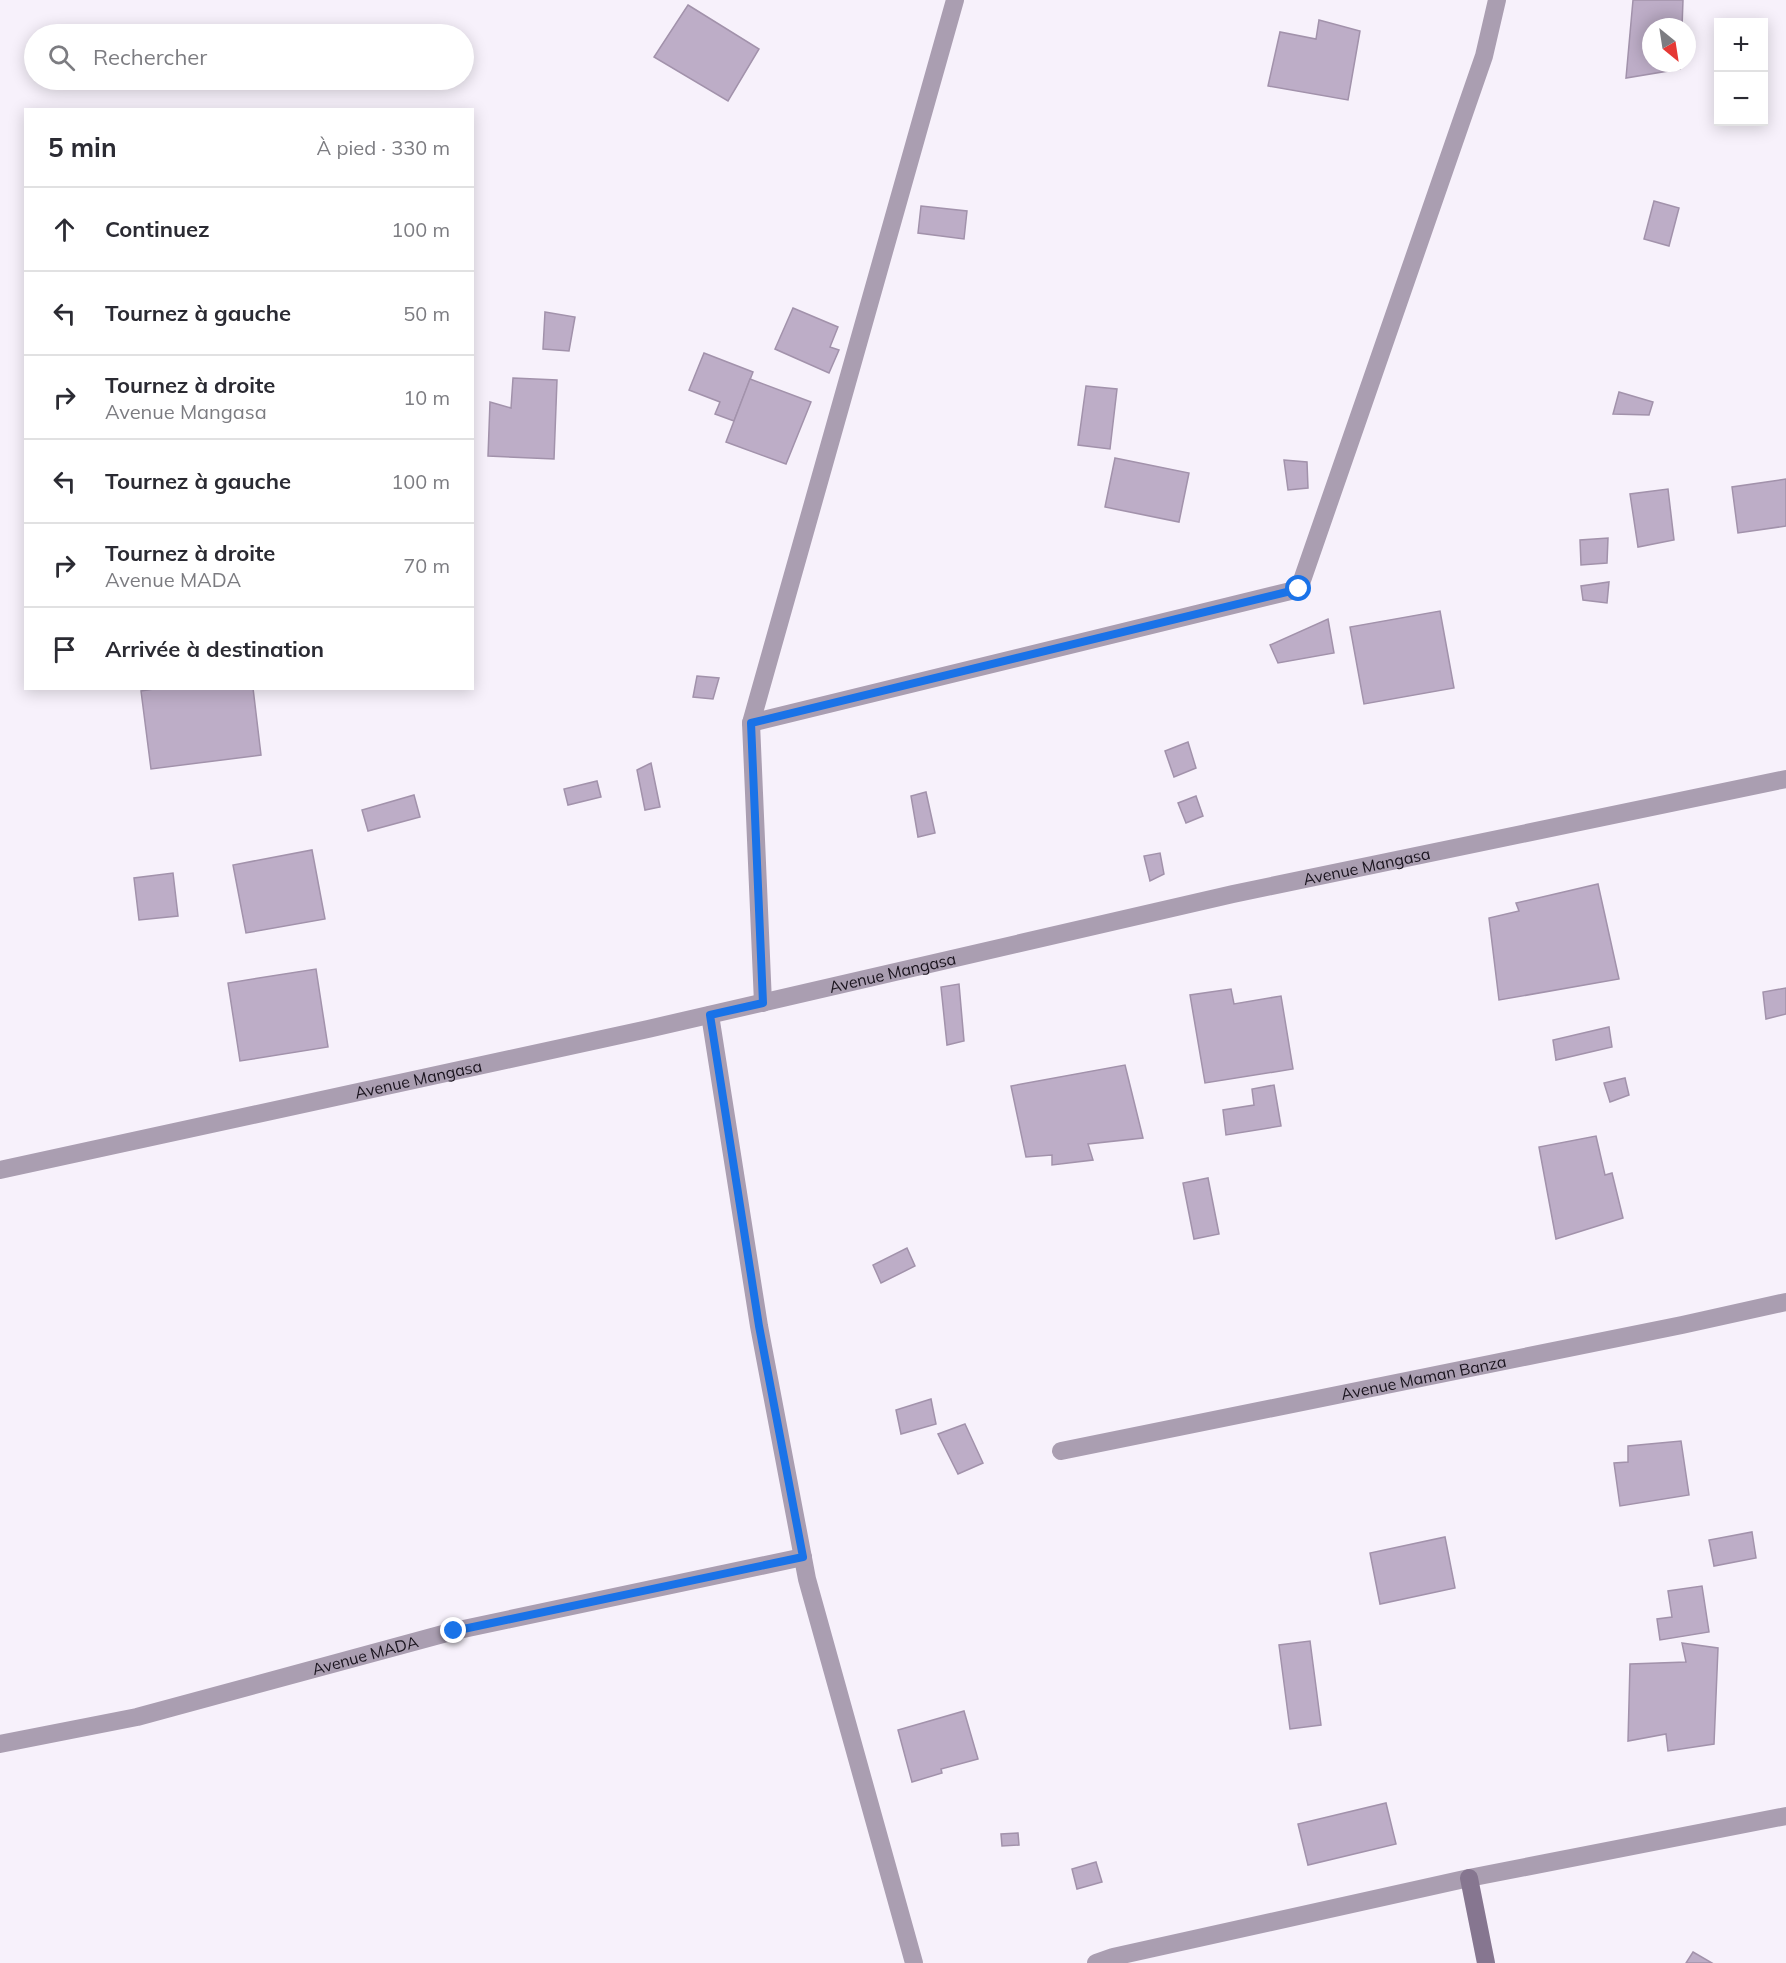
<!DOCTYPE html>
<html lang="fr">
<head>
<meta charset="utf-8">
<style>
  body { margin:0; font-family:Mulish,sans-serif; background:#f7f7f7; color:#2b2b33 }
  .controls { position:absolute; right:18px; top:18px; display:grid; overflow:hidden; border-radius:0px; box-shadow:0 3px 15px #0003 }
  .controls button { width:54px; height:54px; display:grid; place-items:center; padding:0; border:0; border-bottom:2px solid #e1e1e2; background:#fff; color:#2b2b33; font:30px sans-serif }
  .compass { position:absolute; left:1642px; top:18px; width:54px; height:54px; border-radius:50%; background:#fff; box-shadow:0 3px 15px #0003; rotate:150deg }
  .stop { position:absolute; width:18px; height:18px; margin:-14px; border:4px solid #1a73e8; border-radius:50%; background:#fff }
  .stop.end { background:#1a73e8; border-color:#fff; box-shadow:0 2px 6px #0008 }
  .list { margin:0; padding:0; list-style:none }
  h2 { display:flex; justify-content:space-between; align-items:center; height:78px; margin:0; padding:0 24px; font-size:26px }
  h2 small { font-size:20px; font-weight:400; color:#7c7c81 }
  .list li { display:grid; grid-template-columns:39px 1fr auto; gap:18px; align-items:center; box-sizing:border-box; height:84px; padding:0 24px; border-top:2px solid #e1e1e2 }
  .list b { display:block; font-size:22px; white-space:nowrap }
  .list p { margin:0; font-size:20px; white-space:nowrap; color:#7c7c81 }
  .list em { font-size:20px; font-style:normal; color:#7c7c81 }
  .icon { flex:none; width:33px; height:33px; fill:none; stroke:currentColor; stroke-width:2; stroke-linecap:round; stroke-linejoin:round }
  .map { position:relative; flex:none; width:1786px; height:1963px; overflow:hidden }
  .search { position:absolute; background:#fff; box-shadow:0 3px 15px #0003; left:24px; top:24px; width:450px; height:66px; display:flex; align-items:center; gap:15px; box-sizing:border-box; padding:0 21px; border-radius:33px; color:#7c7c81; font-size:22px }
  .panel { position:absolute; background:#fff; box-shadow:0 3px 15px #0003; left:24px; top:108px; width:450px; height:582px; border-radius:0px }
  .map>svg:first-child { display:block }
  .building { fill:#bdadc7; stroke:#a292ab; stroke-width:1.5 }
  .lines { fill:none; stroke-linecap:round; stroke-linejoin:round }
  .street { stroke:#aa9eb1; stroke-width:18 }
  .secondary { stroke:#867690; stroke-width:18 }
  .route { stroke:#1a73e8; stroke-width:8 }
  .labels { text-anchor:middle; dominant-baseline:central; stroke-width:5; stroke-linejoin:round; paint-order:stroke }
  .street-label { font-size:16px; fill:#19131d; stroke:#fff }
</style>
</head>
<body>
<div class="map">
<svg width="1786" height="1963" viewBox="0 0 1786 1963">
  <rect width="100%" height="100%" fill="#f7f1fb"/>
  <!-- building -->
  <g class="building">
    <path d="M 1633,0 L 1683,0 L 1682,27 L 1651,27 L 1651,63 L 1680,63 L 1680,69 L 1626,78 Z"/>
    <path d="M 688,5 L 759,49 L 728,101 L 654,57 Z"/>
    <path d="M 1319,20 L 1360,31 L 1348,100 L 1268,86 L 1280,32 L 1316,39 Z"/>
    <path d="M 1654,201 L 1679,208 L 1669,246 L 1644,239 Z"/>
    <path d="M 921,206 L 967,211 L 964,239 L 918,233 Z"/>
    <path d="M 793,308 L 838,327 L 830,347 L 839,350 L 829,373 L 775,349 Z"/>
    <path d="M 545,312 L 575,317 L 569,351 L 543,349 Z"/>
    <path d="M 704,353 L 753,372 L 734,421 L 715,414 L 720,402 L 689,390 Z"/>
    <path d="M 513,378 L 557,380 L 554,459 L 488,456 L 490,402 L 511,408 Z"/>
    <path d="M 750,379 L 811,402 L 786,464 L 726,442 Z"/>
    <path d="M 1086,386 L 1117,389 L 1110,449 L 1078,445 Z"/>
    <path d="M 1619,392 L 1653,402 L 1649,415 L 1613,414 Z"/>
    <path d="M 1115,458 L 1189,473 L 1179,522 L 1105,507 Z"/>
    <path d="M 1284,460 L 1307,462 L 1308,488 L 1288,490 Z"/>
    <path d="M 1786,479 L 1786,526 L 1738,533 L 1732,487 Z"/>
    <path d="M 1668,489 L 1674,540 L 1638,547 L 1630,494 Z"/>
    <path d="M 1608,538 L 1607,563 L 1581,565 L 1580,540 Z"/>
    <path d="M 1609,582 L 1607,603 L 1583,600 L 1581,586 Z"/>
    <path d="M 1440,611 L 1454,688 L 1364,704 L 1350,627 Z"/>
    <path d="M 1328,619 L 1334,653 L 1278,663 L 1270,645 Z"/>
    <path d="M 697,676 L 719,678 L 713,699 L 693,697 Z"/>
    <path d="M 160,688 L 253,688 L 261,755 L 151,769 L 141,691 Z"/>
    <path d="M 1188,742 L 1196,768 L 1174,777 L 1165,751 Z"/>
    <path d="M 651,763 L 660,807 L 645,810 L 637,770 Z"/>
    <path d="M 597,781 L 601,797 L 568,805 L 564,789 Z"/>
    <path d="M 926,792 L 935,833 L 918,837 L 911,796 Z"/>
    <path d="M 414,795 L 420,817 L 368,831 L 362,810 Z"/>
    <path d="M 1196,796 L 1203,816 L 1186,823 L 1178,803 Z"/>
    <path d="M 312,850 L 325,919 L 246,933 L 233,865 Z"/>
    <path d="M 1160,853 L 1164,874 L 1150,881 L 1144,856 Z"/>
    <path d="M 173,873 L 178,916 L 139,920 L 134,878 Z"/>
    <path d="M 1598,884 L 1619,979 L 1499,1000 L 1489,918 L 1519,911 L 1516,903 Z"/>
    <path d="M 316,969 L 328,1047 L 240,1061 L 228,983 Z"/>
    <path d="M 959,984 L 964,1041 L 947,1045 L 941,987 Z"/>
    <path d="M 1786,988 L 1786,1014 L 1766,1019 L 1763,992 Z"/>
    <path d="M 1231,989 L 1234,1004 L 1281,996 L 1293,1069 L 1205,1083 L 1190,995 Z"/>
    <path d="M 1609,1027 L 1612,1047 L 1556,1060 L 1553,1040 Z"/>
    <path d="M 1125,1065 L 1143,1138 L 1088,1144 L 1093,1160 L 1052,1165 L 1052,1155 L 1026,1157 L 1011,1086 Z"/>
    <path d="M 1625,1078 L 1629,1095 L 1610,1102 L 1604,1083 Z"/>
    <path d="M 1274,1085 L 1281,1126 L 1226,1135 L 1223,1110 L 1254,1105 L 1252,1089 Z"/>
    <path d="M 1596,1136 L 1605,1175 L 1612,1173 L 1623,1218 L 1556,1239 L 1539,1147 Z"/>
    <path d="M 1208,1178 L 1219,1234 L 1194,1239 L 1183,1183 Z"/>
    <path d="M 907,1248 L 915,1266 L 881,1283 L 873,1265 Z"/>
    <path d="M 931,1399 L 936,1424 L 901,1434 L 896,1410 Z"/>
    <path d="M 965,1424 L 983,1463 L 958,1474 L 938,1434 Z"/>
    <path d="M 1681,1441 L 1689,1495 L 1620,1506 L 1614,1463 L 1628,1462 L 1628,1446 Z"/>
    <path d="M 1752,1532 L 1756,1558 L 1714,1566 L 1709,1540 Z"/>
    <path d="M 1445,1537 L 1455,1588 L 1380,1604 L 1370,1553 Z"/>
    <path d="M 1702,1586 L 1709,1632 L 1660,1640 L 1657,1619 L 1672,1617 L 1668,1591 Z"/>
    <path d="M 1310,1641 L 1321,1725 L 1290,1729 L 1279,1645 Z"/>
    <path d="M 1682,1643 L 1718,1648 L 1714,1744 L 1668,1751 L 1666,1734 L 1628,1741 L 1630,1664 L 1686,1662 Z"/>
    <path d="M 964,1711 L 978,1759 L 941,1769 L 942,1773 L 912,1782 L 898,1730 Z"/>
    <path d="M 1386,1803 L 1396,1844 L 1308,1865 L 1298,1824 Z"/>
    <path d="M 1018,1833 L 1019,1845 L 1002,1846 L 1001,1834 Z"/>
    <path d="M 1096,1862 L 1102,1882 L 1077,1889 L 1072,1869 Z"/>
    <path d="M 1693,1952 L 1712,1963 L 1686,1963 Z"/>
  </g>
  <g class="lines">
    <!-- street -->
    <g class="street">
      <path d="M 751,723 L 1299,589 L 1484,56 L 1497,0"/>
      <path d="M 763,1003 L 751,723 L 955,0"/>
      <path d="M 710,1015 L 759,1326 L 807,1579 L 914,1963"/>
      <path id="s1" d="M 0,1170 L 648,1029 L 1233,894 L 1786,779"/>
      <path id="s2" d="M 1061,1451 L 1682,1325 L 1786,1302"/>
      <path id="s3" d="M 0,1744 L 137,1717 L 454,1631 L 803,1557"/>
      <path d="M 1096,1963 L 1113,1957 L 1469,1878 L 1786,1816"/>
    </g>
    <!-- secondary -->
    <path class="secondary" d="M 1469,1878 L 1486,1963"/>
  </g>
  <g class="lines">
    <!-- route -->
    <path class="route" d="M 454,1631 L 803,1557 L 759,1326 L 710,1015 L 763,1003 L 751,723 L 1299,589"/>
  </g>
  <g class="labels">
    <!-- street labels -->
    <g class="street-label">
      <text stroke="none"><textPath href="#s1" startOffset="1400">Avenue Mangasa</textPath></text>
      <text stroke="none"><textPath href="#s1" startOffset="914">Avenue Mangasa</textPath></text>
      <text stroke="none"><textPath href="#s1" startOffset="428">Avenue Mangasa</textPath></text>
      <text stroke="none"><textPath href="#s2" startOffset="370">Avenue Maman Banza</textPath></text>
      <text stroke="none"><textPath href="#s3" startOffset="376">Avenue MADA</textPath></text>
    </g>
  </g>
</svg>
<div class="controls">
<button>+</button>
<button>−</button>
</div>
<svg class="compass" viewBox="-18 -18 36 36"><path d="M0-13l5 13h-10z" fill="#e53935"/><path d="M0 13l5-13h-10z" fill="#7c7c81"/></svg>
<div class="stop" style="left:1299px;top:589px"></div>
<div class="stop end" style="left:454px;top:1631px"></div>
<div class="search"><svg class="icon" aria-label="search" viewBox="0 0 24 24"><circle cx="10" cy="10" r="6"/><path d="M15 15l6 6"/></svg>Rechercher</div>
<section class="panel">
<h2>5 min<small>À pied · 330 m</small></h2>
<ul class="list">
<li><svg class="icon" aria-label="ahead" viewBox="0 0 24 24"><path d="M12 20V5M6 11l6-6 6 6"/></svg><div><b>Continuez</b></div><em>100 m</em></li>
<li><svg class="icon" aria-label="left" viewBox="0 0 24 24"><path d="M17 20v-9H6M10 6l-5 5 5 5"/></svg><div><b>Tournez à gauche</b></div><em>50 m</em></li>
<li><svg class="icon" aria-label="right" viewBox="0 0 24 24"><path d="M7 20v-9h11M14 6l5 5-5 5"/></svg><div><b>Tournez à droite</b><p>Avenue Mangasa</p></div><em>10 m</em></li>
<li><svg class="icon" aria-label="left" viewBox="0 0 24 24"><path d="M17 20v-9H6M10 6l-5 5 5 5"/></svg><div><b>Tournez à gauche</b></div><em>100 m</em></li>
<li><svg class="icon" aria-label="right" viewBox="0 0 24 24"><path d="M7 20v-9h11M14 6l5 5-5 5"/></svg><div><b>Tournez à droite</b><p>Avenue MADA</p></div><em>70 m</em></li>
<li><svg class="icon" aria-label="arrive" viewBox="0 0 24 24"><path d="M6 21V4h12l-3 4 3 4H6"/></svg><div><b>Arrivée à destination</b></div></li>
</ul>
</section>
</div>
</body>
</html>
